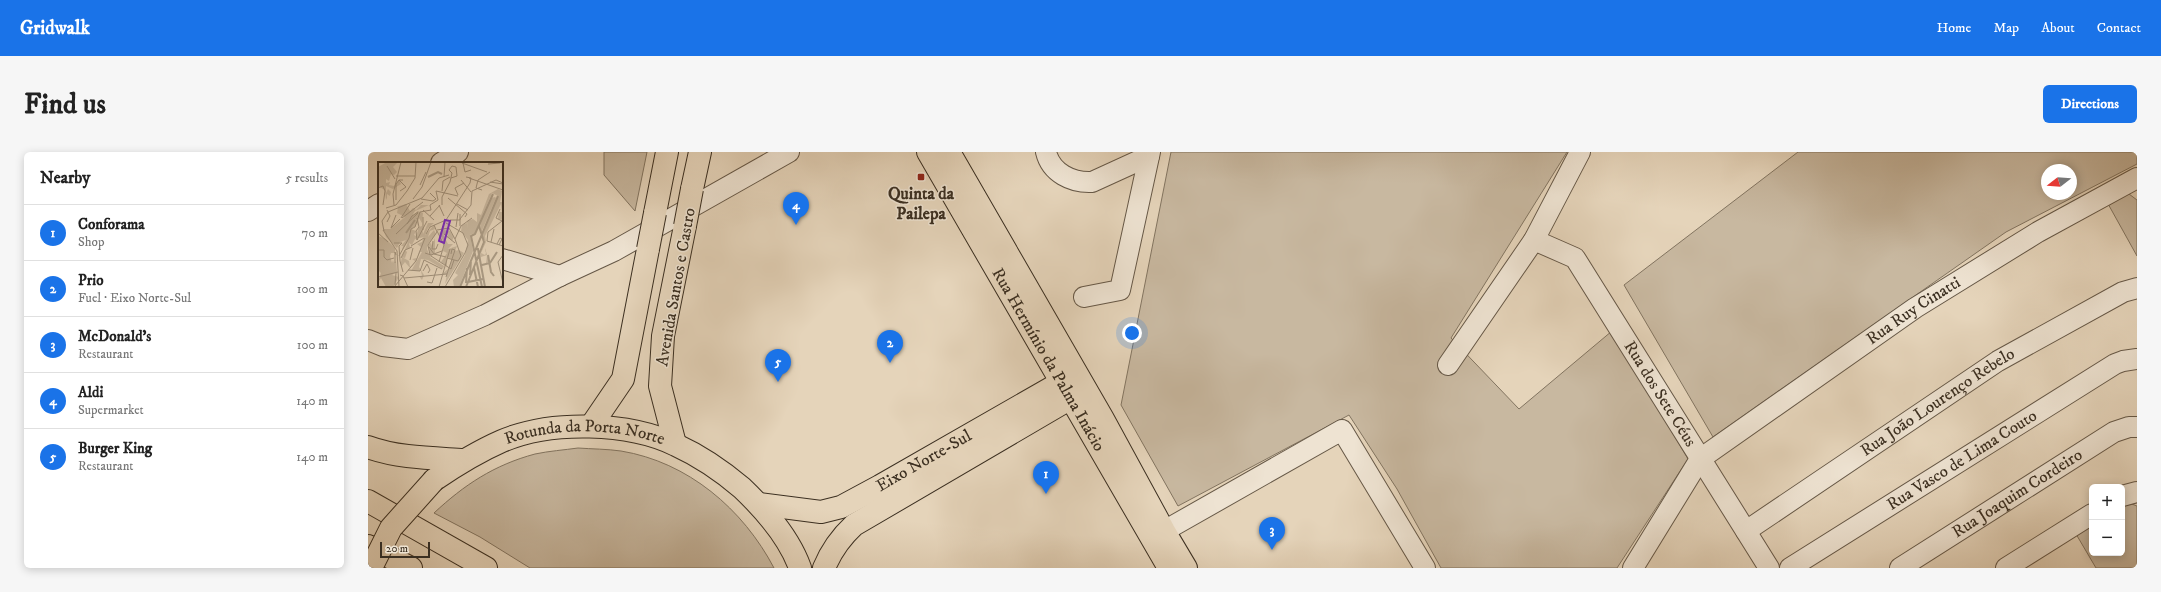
<!DOCTYPE html>
<html lang="en">
<head>
<meta charset="utf-8">
<style>
  body { margin:0; font-family:"IM FELL DW Pica",serif; background:#f6f6f6; color:#222 }
  .controls { position:absolute; right:12px; bottom:12px; display:grid; overflow:hidden; border-radius:6px; box-shadow:0 2px 10px #0003 }
  .controls button { width:36px; height:36px; display:grid; place-items:center; padding:0; border:0; border-bottom:1px solid #e0e0e0; background:#fff; color:#222; font:20px sans-serif }
  .compass { position:absolute; left:1673px; top:12px; width:36px; height:36px; border-radius:50%; background:#fff; box-shadow:0 2px 10px #0003; rotate:253deg }
  .scale { position:absolute; left:12px; bottom:10px; width:50px; box-sizing:border-box; padding-left:4px; border:2px solid #3b2f21; border-top:0; font-size:11px; line-height:14px; white-space:nowrap; color:#3b2f21; -webkit-text-stroke:3px #eee3d2; paint-order:stroke }
  .you { position:absolute; left:764px; top:181px; width:14px; height:14px; margin:-10px; border:3px solid #fff; border-radius:50%; background:#1a73e8; box-shadow:0 0 0 6px #1a73e833 }
  .badge { display:grid; place-items:center; width:26px; height:26px; border-radius:50%; background:#1a73e8; color:#fff; font-size:13px; font-weight:700 }
  .pin { position:absolute; translate:-50% -33px; filter:drop-shadow(0 1px 2px #0008) }
  .pin::after { content:''; position:absolute; top:21px; width:14px; height:12px; background:inherit; clip-path:polygon(0 0,100% 0,50% 100%) }
  .list { margin:0; padding:0; list-style:none }
  h2 { display:flex; justify-content:space-between; align-items:center; height:52px; margin:0; padding:0 16px; font-size:17px }
  h2 small { font-size:13px; font-weight:400; color:#767676 }
  .list li { display:grid; grid-template-columns:26px 1fr auto; gap:12px; align-items:center; box-sizing:border-box; height:56px; padding:0 16px; border-top:1px solid #e0e0e0 }
  .list b { display:block; font-size:15px; white-space:nowrap }
  .list p { margin:0; font-size:13px; white-space:nowrap; color:#767676 }
  .list em { font-size:13px; font-style:normal; color:#767676 }
  .map { position:relative; flex:none; width:1769px; height:416px; overflow:hidden; border-radius:6px }
  header { display:flex; align-items:center; gap:24px; box-sizing:border-box; height:56px; padding:0 20px; background:#1a73e8; color:#fff }
  header strong { font-size:19px }
  nav { display:flex; gap:22px; margin-inline-start:auto; font-size:14px }
  .intro { display:flex; align-items:center; justify-content:space-between; box-sizing:border-box; height:96px; padding:0 24px }
  h1 { margin:0; font-size:28px }
  .button { padding:10px 18px; border-radius:6px; background:#1a73e8; color:#fff; font-size:14px; font-weight:700 }
  main { display:flex; gap:24px; padding:0 24px }
  aside { flex:1; background:#fff; border-radius:6px; box-shadow:0 2px 10px #0003 }
  .map>svg:first-child { display:block }
  .green { fill:#c8b8a0; stroke:#827460; fill-rule:evenodd }
  .lines { fill:none; stroke-linecap:round; stroke-linejoin:round }
  .minor-casing { stroke:#665847; stroke-width:22 }
  .major-casing { stroke:#3b2f21; stroke-width:24 }
  .highway-casing { stroke:#3b2f21; stroke-width:24 }
  .minor { stroke:#eee3d2; stroke-width:20 }
  .major { stroke:#e5d4ba; stroke-width:22 }
  .highway { stroke:#e5d4ba; stroke-width:22 }
  .major-bridge-casing { stroke:#3b2f21; stroke-width:24; stroke-linecap:butt }
  .major-bridge { stroke:#e5d4ba; stroke-width:22 }
  .poi-dot { fill:#8f2418; stroke:#eee3d2; stroke-width:1.5 }
  .labels { text-anchor:middle; dominant-baseline:central; stroke-width:3; stroke-linejoin:round; paint-order:stroke }
  .poi-label { font-size:17px; font-weight:bold; fill:#3b2f21; stroke:#eee3d2 }
  .street-label { font-size:17px; fill:#3b2f21; stroke:#eee3d2 }
  .inset-river { fill:none; stroke:#ab9c86; stroke-width:2 }
  .inset-road { fill:none; stroke:#a1927d; stroke-width:1 }
  .view { fill:#7b2cbf; fill-opacity:0.15; stroke:#7b2cbf; stroke-width:2 }
  .inset-edge { fill:none; stroke:#3b2f21; stroke-width:2 }
</style>
</head>
<body>
<header>
<strong>Gridwalk</strong>
<nav><a>Home</a><a>Map</a><a>About</a><a>Contact</a></nav>
</header>
<div class="intro"><h1>Find us</h1><a class="button">Directions</a></div>
<main>
<aside>
<h2>Nearby<small>5 results</small></h2>
<ul class="list">
<li><span class="badge">1</span><div><b>Conforama</b><p>Shop</p></div><em>70 m</em></li>
<li><span class="badge">2</span><div><b>Prio</b><p>Fuel · Eixo Norte-Sul</p></div><em>100 m</em></li>
<li><span class="badge">3</span><div><b>McDonald's</b><p>Restaurant</p></div><em>100 m</em></li>
<li><span class="badge">4</span><div><b>Aldi</b><p>Supermarket</p></div><em>140 m</em></li>
<li><span class="badge">5</span><div><b>Burger King</b><p>Restaurant</p></div><em>140 m</em></li>
</ul>
</aside>
<div class="map">
<svg width="1769" height="416" viewBox="0 0 1769 416">
  <rect width="100%" height="100%" fill="#e5d4ba"/>
  <filter id="stains"><feTurbulence type="fractalNoise" baseFrequency=".005" numOctaves="4"/><feColorMatrix values="0 0 0 0 .2 0 0 0 0 .09 0 0 0 0 .02 0 0 0 .5 -.17"/></filter>
  <radialGradient id="worn" r=".72"><stop offset=".6" stop-color="#630" stop-opacity="0"/><stop offset="1" stop-color="#630" stop-opacity=".3"/></radialGradient>
  <!-- green -->
  <g class="green">
    <path d="M 236,0 L 279,0 L 267,59 L 236,23 Z"/>
    <path d="M 803,0 L 1199,0 L 1083,186 L 1151,257 L 1244,179 L 1320,307 L 1249,416 L 1073,416 L 1029,337 L 981,263 L 810,354 L 753,253 Z"/>
    <path d="M 1430,0 L 1769,0 L 1769,12 L 1638,80 L 1345,285 L 1256,133 ZM 1679,18 L 1703,18 L 1703,42 L 1679,42 Z"/>
    <path d="M 1761,42 L 1769,48 L 1769,104 L 1739,50 L 1755,43 Z"/>
    <path d="M 210,296 C 224,297 239,297 253,299 C 320,310 375,357 406,416 L 162,416 L 112,385 L 66,361 C 96,333 126,313 167,302 C 181,299 196,298 210,296 Z"/>
    <path d="M 1761,351 L 1769,354 L 1769,416 L 1728,416 L 1708,382 L 1724,372 L 1724,401 L 1754,401 L 1754,353 Z"/>
  </g>
  <g class="lines">
    <!-- minor casing -->
    <g class="minor-casing">
      <g id="minor">
        <path d="M 678,0 C 683,21 704,31 724,30 L 781,4"/>
        <path d="M 73,11 L 90,0"/>
        <path d="M 0,59 L 11,52"/>
        <path id="s1" d="M 1166,88 L 1207,106 L 1401,416"/>
        <path d="M 134,107 L 192,124"/>
        <path d="M 716,145 L 752,138 L 782,0"/>
        <path d="M 0,188 L 15,194 L 40,197 L 117,163 L 192,124 L 246,99 L 421,0"/>
        <path d="M 1080,213 L 1166,88 L 1212,0"/>
        <path d="M 1754,344 L 1769,340"/>
        <path d="M 796,379 L 974,278 L 1057,416"/>
        <path id="s2" d="M 1378,379 L 1630,209 L 1755,140 L 1769,136"/>
        <path id="s3" d="M 1265,416 L 1332,307 L 1547,156 L 1670,80 L 1769,26"/>
        <path id="s4" d="M 1422,416 L 1747,212 L 1755,209 L 1769,207"/>
        <path id="s5" d="M 1532,416 L 1746,280 L 1761,275 L 1769,275"/>
        <path d="M 1638,416 L 1724,362"/>
      </g>
    </g>
    <!-- major casing -->
    <g class="major-casing">
      <g id="major">
        <path id="s6" d="M 560,0 L 801,416"/>
        <path d="M 581,0 L 735,267 L 796,379 L 818,416"/>
        <path d="M 324,37 L 332,0"/>
        <path d="M 287,61 L 299,0"/>
        <path d="M 223,274 L 255,227 L 280,97"/>
        <path d="M 307,292 L 292,234 L 295,184 L 317,74"/>
        <path id="s7" d="M 66,328 C 88,313 109,300 134,289 C 183,268 261,270 308,293 C 332,304 354,319 374,336 C 397,358 421,385 432,416"/>
        <path id="s8" d="M 391,352 L 453,360 L 473,355 L 512,334 L 706,223"/>
        <path d="M 456,416 C 463,399 472,386 486,373 L 715,239"/>
      </g>
    </g>
    <!-- highway casing -->
    <g class="highway-casing">
      <g id="highway">
        <path d="M 0,295 C 30,306 64,306 96,308"/>
        <path d="M 0,349 L 118,416"/>
        <path d="M 0,394 L 43,416"/>
      </g>
    </g>
    <!-- minor -->
    <use href="#minor" class="minor"/>
    <!-- major -->
    <use href="#major" class="major"/>
    <!-- highway -->
    <use href="#highway" class="highway"/>
    <!-- major-bridge casing -->
    <g class="major-bridge-casing">
      <g id="major-bridge">
        <path d="M 317,74 L 324,37"/>
        <path d="M 280,97 L 287,61"/>
        <path d="M 3,416 L 23,376 L 66,328"/>
      </g>
    </g>
    <!-- major-bridge -->
    <use href="#major-bridge" class="major-bridge"/>
  </g>
  <!-- markers -->
  <rect class="poi-dot" x="549" y="21" width="8" height="8" rx="2"/>
  <g class="labels">
    <!-- poi labels -->
    <g class="poi-label">
      <text x="553" y="42">Quinta da<tspan x="553" dy="20">Pailepa</tspan></text>
    </g>
    <!-- street labels -->
    <g class="street-label">
      <text transform="translate(308 135) rotate(-80)">Avenida Santos e Castro</text>
      <text stroke="none"><textPath href="#s3" startOffset="388">Rua Ruy Cinatti</textPath></text>
      <text stroke="none"><textPath href="#s6" startOffset="240">Rua Hermínio da Palma Inácio</textPath></text>
      <text stroke="none"><textPath href="#s1" startOffset="205">Rua dos Sete Céus</textPath></text>
      <text stroke="none"><textPath href="#s2" startOffset="231">Rua João Lourenço Rebelo</textPath></text>
      <text stroke="none"><textPath href="#s7" startOffset="163">Rotunda da Porta Norte</textPath></text>
      <text stroke="none"><textPath href="#s4" startOffset="203">Rua Vasco de Lima Couto</textPath></text>
      <text stroke="none"><textPath href="#s8" startOffset="178">Eixo Norte-Sul</textPath></text>
      <text stroke="none"><textPath href="#s5" startOffset="139">Rua Joaquim Cordeiro</textPath></text>
    </g>
  </g>
  <!-- overview -->
  <g transform="translate(10 10)">
    <rect width="125" height="125" fill="#e5d4ba"/>
    <path d="M 9,0 L 20,0 L 15,5 L 19,10 L 16,13 L 13,12 L 11,19 L 8,17 L 8,21 L 12,20 L 11,23 L 16,24 L 21,18 L 23,22 L 15,27 L 8,24 L 8,31 L 10,27 L 13,30 L 12,34 L 9,32 L 9,36 L 8,38 L 7,28 L 0,24 L 0,5 ZM 120,27 L 124,29 L 122,40 L 125,40 L 125,58 L 120,57 L 121,50 L 124,50 L 123,42 L 107,74 L 108,80 L 103,91 L 107,93 L 108,91 L 107,88 L 107,86 L 111,99 L 108,102 L 109,93 L 103,95 L 103,98 L 102,93 L 107,79 L 104,74 L 120,34 L 114,31 L 97,71 L 92,73 L 95,89 L 81,125 L 76,125 L 75,118 L 80,113 L 77,111 L 87,93 L 90,78 L 83,69 L 84,63 L 89,61 L 90,67 L 89,59 L 95,57 L 99,60 L 99,51 L 103,53 L 111,32 ZM 117,35 L 118,36 L 103,71 L 102,62 L 113,36 ZM 28,42 L 32,49 L 35,46 L 38,48 L 43,43 L 51,43 L 37,49 L 34,54 L 40,49 L 45,51 L 44,61 L 41,56 L 39,64 L 39,55 L 38,64 L 33,67 L 38,69 L 36,73 L 38,74 L 41,65 L 44,64 L 45,72 L 50,61 L 56,61 L 50,66 L 47,73 L 56,63 L 57,67 L 52,69 L 50,75 L 56,68 L 58,72 L 50,82 L 49,87 L 51,92 L 47,91 L 52,93 L 51,82 L 53,81 L 54,84 L 57,76 L 57,91 L 52,95 L 66,104 L 65,107 L 50,98 L 43,97 L 41,105 L 46,113 L 44,118 L 41,114 L 44,114 L 43,109 L 33,109 L 44,90 L 42,90 L 38,99 L 32,106 L 27,100 L 23,105 L 23,100 L 24,95 L 31,99 L 32,105 L 34,103 L 37,99 L 34,97 L 39,96 L 43,85 L 39,82 L 44,80 L 46,75 L 37,77 L 34,83 L 31,81 L 32,86 L 27,88 L 29,90 L 27,96 L 24,95 L 30,80 L 24,88 L 25,84 L 23,84 L 28,78 L 22,80 L 19,86 L 8,75 L 5,67 L 12,67 L 27,55 L 19,51 L 20,45 L 18,45 ZM 65,68 L 72,69 L 76,75 L 74,79 L 69,75 L 71,71 L 68,74 L 65,72 L 70,82 L 75,82 L 70,87 L 79,84 L 77,89 L 81,88 L 86,91 L 67,122 L 69,112 L 64,112 L 70,107 L 74,97 L 69,95 L 69,104 L 63,100 L 69,91 L 65,89 L 66,80 L 61,71 ZM 0,74 L 8,77 L 17,86 L 17,91 L 13,91 L 12,94 L 14,101 L 14,98 L 14,101 L 15,98 L 16,101 L 18,99 L 19,110 L 14,113 L 21,115 L 15,125 L 8,125 L 3,116 L 0,120 L 3,111 L 0,108 Z" fill="#c8b8a0"/>
    <path class="inset-river" d="M 50,15 L 60,10 L 64,12M 28,71 L 37,58M 98,87 L 100,87 L 107,125M 110,93 L 113,110 L 116,114M 104,103 L 112,101 L 119,90M 96,106 L 100,125M 92,113 L 93,98M 90,120 L 105,117M 88,121 L 89,106M 82,125 L 120,34M 88,125 L 106,80 L 101,64M 104,125 L 93,74 L 97,72 L 115,32"/>
    <path class="inset-road" d="M 84,1 L 109,10M 85,1 L 87,10 L 93,8M 110,2 L 122,1M 9,4 L 17,17M 18,14 L 37,14M 66,15 L 67,0M 73,16 L 79,14 L 78,5 L 74,4M 91,16 L 125,28M 21,18 L 28,25 L 22,29M 83,18 L 93,30M 112,20 L 125,22M 42,23 L 48,10M 0,26 L 5,24 L 7,29 L 5,43M 104,28 L 98,26 L 100,18 L 112,10M 64,29 L 65,19 L 72,15M 94,29 L 118,18 L 125,21M 52,31 L 58,37 L 55,39M 80,33 L 77,26 L 86,21M 70,36 L 89,52 L 87,55M 35,37 L 44,25 L 53,0M 43,37 L 55,39M 18,38 L 18,22 L 21,18 L 25,18M 79,42 L 90,48M 16,43 L 15,32 L 23,0M 61,43 L 66,54M 64,43 L 64,35 L 72,20 L 74,11 L 71,8 L 74,4M 8,46 L 18,43 L 29,29 L 37,16 L 38,0M 122,47 L 118,56 L 124,59M 45,48 L 56,58M 53,48 L 52,43 L 60,38 L 58,29 L 80,34M 52,54 L 62,43M 23,56 L 32,42M 24,56 L 45,40M 39,56 L 41,65 L 38,69 L 39,78M 72,58 L 82,58 L 82,52M 124,59 L 110,70 L 109,79 L 125,84M 9,60 L 12,54 L 9,48M 29,62 L 34,54 L 40,50M 82,64 L 82,57 L 93,43 L 94,29M 83,64 L 94,56M 78,65 L 80,51M 13,66 L 18,53M 13,66 L 22,57M 71,66 L 77,77M 5,68 L 19,89 L 21,125M 45,68 L 45,55M 59,68 L 71,66M 6,69 L 4,59 L 10,50 L 44,36 L 61,16 L 71,13M 59,69 L 66,83 L 61,100M 0,71 L 10,80M 18,72 L 40,51M 48,72 L 52,65 L 68,58 L 92,21 L 93,16 L 88,15M 66,72 L 77,81M 39,78 L 49,59M 55,79 L 54,87 L 58,87 L 60,82M 113,80 L 116,67M 16,81 L 24,81 L 21,84 L 22,99 L 25,110M 119,82 L 122,76 L 124,77 L 121,83M 33,84 L 46,76M 51,85 L 56,92 L 68,95M 0,88 L 6,88 L 6,95 L 9,98 L 16,96M 47,91 L 53,93 L 64,89M 52,93 L 50,83 L 59,70 L 56,63M 125,93 L 120,100 L 125,121M 21,94 L 31,76 L 33,67 L 37,65 L 42,50 L 53,48M 53,94 L 73,107 L 76,98M 23,96 L 27,88 L 34,85M 69,96 L 80,99 L 83,94 L 77,77 L 83,64M 32,98 L 35,86M 17,101 L 17,90 L 18,93M 30,108 L 42,109M 42,109 L 46,98 L 64,107M 45,109 L 49,102 L 52,108 L 50,111M 22,113 L 25,114 L 30,125M 0,115 L 20,110M 68,115 L 77,88 L 74,87 L 73,92M 26,116 L 69,112M 49,120 L 54,121 L 59,106M 17,123 L 18,111M 16,125 L 38,99 L 47,76M 61,125 L 72,87M 67,125 L 87,91 L 90,83 L 85,71 L 68,61"/>
    <path class="view" d="M 67,58 L 72,59 L 66,81 L 61,79 Z"/>
    <rect width="125" height="125" class="inset-edge"/>
  </g>
  <rect width="100%" height="100%" filter="url(#stains)"/>
  <rect width="100%" height="100%" fill="url(#worn)"/>
</svg>
<div class="controls">
<button>+</button>
<button>−</button>
</div>
<svg class="compass" viewBox="-18 -18 36 36"><path d="M0-13l5 13h-10z" fill="#e53935"/><path d="M0 13l5-13h-10z" fill="#767676"/></svg>
<div class="scale">20 m</div>
<div class="you"></div>
<div class="pin badge" style="left:678px;top:342px">1</div>
<div class="pin badge" style="left:522px;top:211px">2</div>
<div class="pin badge" style="left:904px;top:398px">3</div>
<div class="pin badge" style="left:428px;top:73px">4</div>
<div class="pin badge" style="left:410px;top:230px">5</div>
</div>
</main>
</body>
</html>
